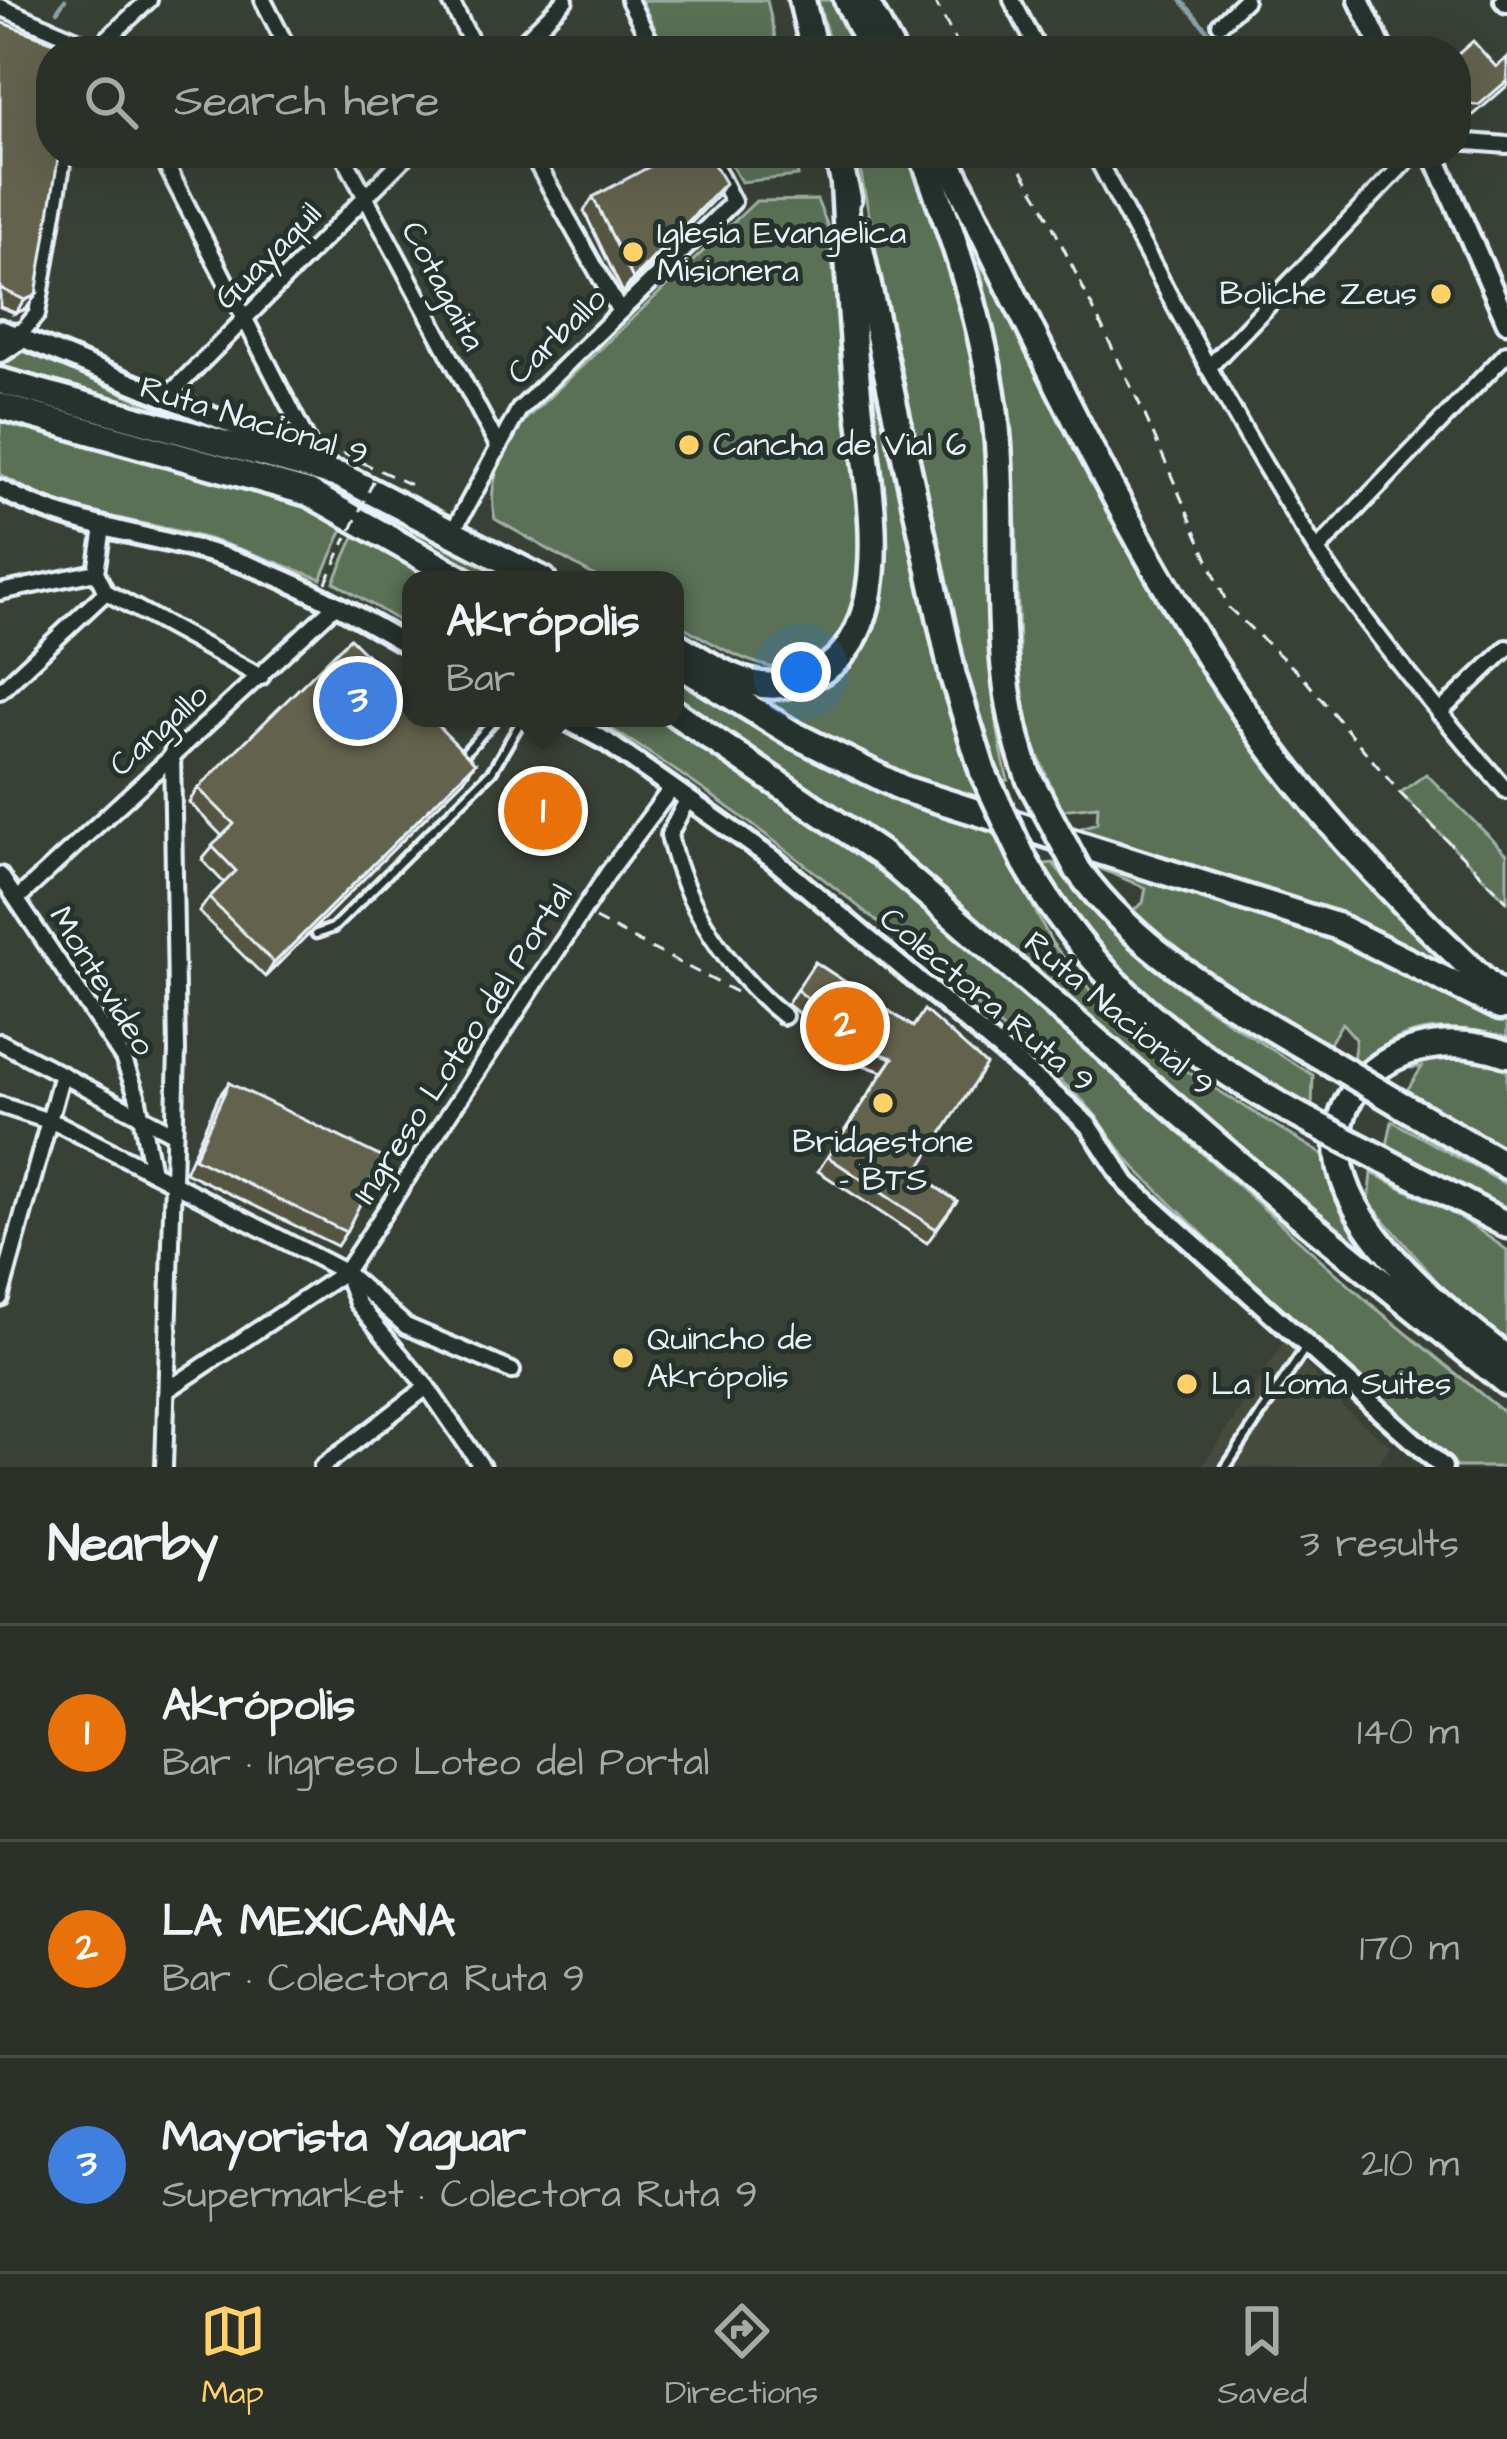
<!DOCTYPE html>
<html lang="en">
<head>
<meta charset="utf-8">
<style>
  body { margin:0; font-family:"Architects Daughter",sans-serif; background:#373d35; color:#f1f3f6 }
  .you { position:absolute; left:801px; top:672px; width:42px; height:42px; margin:-30px; border:9px solid #fff; border-radius:50%; background:#1a73e8; box-shadow:0 0 0 18px #1a73e833 }
  .badge { display:grid; place-items:center; width:78px; height:78px; border-radius:50%; background:#ffd166; color:#fff; font-size:39px; font-weight:700 }
  .pin { position:absolute; translate:-50% -50%; border:6px solid #fff; box-shadow:0 3px 12px #0006 }
  .popup { position:absolute; left:402px; top:571px; width:282px; height:156px; box-sizing:border-box; display:grid; place-content:center; border-radius:24px; background:#2b3129; filter:drop-shadow(0 3px 9px #0005); font-size:39px; white-space:nowrap; color:#a6a9a8 }
  .popup b { font-size:45px; color:#f1f3f6 }
  .popup::after { content:''; position:absolute; left:50%; top:100%; margin-left:-24px; border:24px solid transparent; border-top-color:#2b3129 }
  .list { margin:0; padding:0; list-style:none }
  h2 { display:flex; justify-content:space-between; align-items:center; height:156px; margin:0; padding:0 48px; font-size:51px }
  h2 small { font-size:39px; font-weight:400; color:#a6a9a8 }
  .list li { display:grid; grid-template-columns:78px 1fr auto; gap:36px; align-items:center; box-sizing:border-box; height:216px; padding:0 48px; border-top:3px solid #474c46 }
  .list b { display:block; font-size:45px; white-space:nowrap }
  .list p { margin:0; font-size:39px; white-space:nowrap; color:#a6a9a8 }
  .list em { font-size:39px; font-style:normal; color:#a6a9a8 }
  .icon { flex:none; width:66px; height:66px; fill:none; stroke:currentColor; stroke-width:2; stroke-linecap:round; stroke-linejoin:round }
  .map { position:relative; flex:none; width:1507px; height:1467px; overflow:hidden }
  .search { position:absolute; background:#2b3129; box-shadow:0 12px 48px #0002; left:36px; right:36px; top:36px; height:132px; display:flex; align-items:center; gap:30px; box-sizing:border-box; padding:0 42px; border-radius:48px; color:#a6a9a8; font-size:45px }
  .sheet { height:804px; background:#2b3129 }
  nav { display:flex; justify-content:space-around; align-items:center; box-sizing:border-box; height:168px; border-top:3px solid #474c46; background:#2b3129; font-size:33px; color:#a6a9a8 }
  nav a { display:grid; justify-items:center; gap:6px }
  nav .on { color:#ffd166 }
  .map>svg:first-child { display:block }
  .built { fill:#464b3e }
  .green { fill:#5a7156; stroke:#a1b1a7; stroke-width:3 }
  .lines { fill:none; stroke-linecap:round; stroke-linejoin:round }
  .stream { stroke:#8aa1a8; stroke-width:4.5 }
  .service-casing { stroke:#e8f1f8; stroke-width:15 }
  .minor-casing { stroke:#e8f1f8; stroke-width:22 }
  .tertiary-casing { stroke:#e8f1f8; stroke-width:26 }
  .secondary-casing { stroke:#e8f1f8; stroke-width:27 }
  .motorway-casing { stroke:#e8f1f8; stroke-width:33 }
  .path { stroke:#e8f1f8; stroke-width:3; stroke-dasharray:12 9; stroke-linecap:butt }
  .service { stroke:#26332d; stroke-width:6 }
  .minor { stroke:#26332d; stroke-width:14 }
  .tertiary { stroke:#26332d; stroke-width:16 }
  .secondary { stroke:#26332d; stroke-width:18 }
  .motorway { stroke:#26332d; stroke-width:24 }
  .motorway-bridge-casing { stroke:#e8f1f8; stroke-width:33; stroke-linecap:butt }
  .path-bridge { stroke:#e8f1f8; stroke-width:3; stroke-dasharray:12 9; stroke-linecap:butt }
  .motorway-bridge { stroke:#26332d; stroke-width:24 }
  .wall { fill:#565443; stroke:#e8f1f8; stroke-width:3 }
  .shaded-wall { fill:#464537; stroke:#e8f1f8; stroke-width:3 }
  .building { fill:#64624e; stroke:#e8f1f8; stroke-width:3 }
  .poi-dot { fill:#ffd166; stroke:#26332d; stroke-width:4.5 }
  .labels { text-anchor:middle; dominant-baseline:central; stroke-width:10; stroke-linejoin:round; paint-order:stroke }
  .poi-label { font-size:33px; fill:#e8f1f8; stroke:#26332d; text-anchor:start }
  .street-label { font-size:33px; fill:#e8f1f8; stroke:#26332d }
</style>
</head>
<body>
<div class="map">
<svg width="1507" height="1467" viewBox="0 0 1507 1467">
  <rect width="100%" height="100%" fill="#394137"/>
  <filter id="ink" filterUnits="userSpaceOnUse"><feTurbulence type="fractalNoise" baseFrequency=".00833" numOctaves="2"/><feDisplacementMap in="SourceGraphic" scale="24" xChannelSelector="R" yChannelSelector="G"/><feConvolveMatrix kernelMatrix="1 2 1 2 8 2 1 2 1" color-interpolation-filters="sRGB"/></filter>
  <g filter="url(#ink)">
    <!-- built -->
    <path class="built" d="M 1285,1341 L 1343,1407 L 1390,1446 L 1377,1467 L 1202,1467 Z"/>
    <!-- green -->
    <g class="green">
      <path d="M 641,0 L 767,0 L 778,51 L 666,51 Z"/>
      <path d="M 818,0 L 837,0 L 864,51 L 832,51 Z"/>
      <path d="M 724,153 L 796,153 L 798,176 L 741,182 Z"/>
      <path d="M 857,153 L 915,153 C 947,239 978,328 985,421 C 995,542 977,660 1008,780 L 998,783 L 938,571 Z"/>
      <path d="M 817,200 L 829,229 L 861,559 C 860,574 861,592 856,606 C 845,639 807,676 770,667 C 736,659 705,639 675,622 L 675,580 L 602,580 L 495,519 C 486,486 502,453 521,424 L 756,201 Z"/>
      <path d="M 975,242 L 1202,663 L 1480,988 L 1372,929 L 1311,903 L 1081,837 L 1078,829 L 1097,823 L 1098,806 L 1061,810 L 1029,734 L 1020,687 L 1016,525 L 1005,385 Z"/>
      <path d="M 863,293 L 924,613 L 980,803 L 888,768 L 757,697 C 793,695 849,671 867,636 C 901,568 869,374 863,293 Z"/>
      <path d="M 24,350 L 143,402 L 166,404 L 173,414 L 0,369 L 0,360 Z"/>
      <path d="M 0,416 L 309,504 L 346,522 L 321,579 C 283,565 245,549 205,538 C 125,515 77,520 0,474 Z"/>
      <path d="M 358,501 L 387,509 L 524,580 L 489,580 Z"/>
      <path d="M 358,528 L 445,580 L 411,580 L 411,628 L 334,582 Z"/>
      <path d="M 675,672 L 910,802 L 994,832 L 1052,943 L 1093,994 L 1180,1067 L 1330,1159 L 1395,1279 L 886,844 L 675,698 Z"/>
      <path d="M 594,718 L 669,718 L 896,879 L 1367,1301 L 1507,1415 L 1507,1467 L 1457,1467 C 1346,1374 1241,1272 1137,1170 C 1116,1149 1103,1120 1081,1099 C 930,961 769,825 594,718 Z"/>
      <path d="M 1426,774 L 1507,854 L 1507,901 L 1400,793 Z"/>
      <path d="M 1092,859 C 1238,905 1373,946 1507,1021 L 1507,1039 C 1457,1022 1397,1022 1362,1066 L 1353,1060 L 1356,1039 L 1342,1023 L 1326,1050 L 1176,954 L 1129,913 L 1143,903 L 1146,888 L 1094,866 Z"/>
      <path d="M 1053,863 C 1131,964 1206,1009 1313,1075 L 1312,1107 C 1198,1051 1108,971 1038,865 Z"/>
      <path d="M 1426,1050 L 1507,1062 L 1507,1151 L 1406,1092 L 1422,1067 L 1395,1069 Z"/>
      <path d="M 1392,1121 L 1507,1185 L 1507,1209 L 1387,1146 Z"/>
      <path d="M 1372,1173 L 1463,1219 L 1507,1250 L 1507,1345 L 1440,1285 L 1369,1202 Z"/>
    </g>
    <g class="lines">
      <!-- stream -->
      <g class="stream">
        <path d="M 1181,0 L 1225,51"/>
        <path d="M 57,11 L 65,0"/>
        <path d="M 1456,134 L 1474,136"/>
      </g>
      <!-- service casing -->
      <g class="service-casing">
        <g id="service">
          <path d="M 462,756 L 496,718"/>
          <path d="M 316,934 L 333,928 L 492,771 L 523,718"/>
          <path d="M 1226,1467 L 1304,1350"/>
        </g>
      </g>
      <!-- minor casing -->
      <g class="minor-casing">
        <g id="minor">
          <path d="M 263,0 L 289,51"/>
          <path d="M 450,0 L 476,51"/>
          <path d="M 629,0 L 655,51"/>
          <path d="M 1012,0 L 1039,51"/>
          <path d="M 0,7 L 82,42 L 89,51"/>
          <path d="M 1220,24 L 1245,0"/>
          <path d="M 94,51 L 149,0"/>
          <path d="M 514,51 L 565,0"/>
          <path d="M 1192,51 L 1196,47"/>
          <path d="M 1456,141 L 1507,145"/>
          <path d="M 160,153 L 316,458"/>
          <path d="M 342,153 L 497,444"/>
          <path d="M 531,153 L 620,312"/>
          <path d="M 1094,153 C 1164,286 1233,419 1314,546 C 1368,629 1441,716 1507,791"/>
          <path d="M 18,337 L 37,314 L 64,153"/>
          <path d="M 1208,368 L 1414,153"/>
          <path d="M 166,398 L 409,153"/>
          <path d="M 452,533 L 519,410 L 733,202 L 708,153"/>
          <path d="M 1317,550 L 1507,353"/>
          <path d="M 0,592 L 96,572"/>
          <path d="M 106,592 L 261,677"/>
          <path d="M 0,691 L 106,592 L 96,572 L 103,528"/>
          <path d="M 1439,713 L 1507,648"/>
          <path d="M 687,800 L 669,835 C 684,904 729,973 784,1016"/>
          <path d="M 0,875 L 123,1058 L 137,1095 L 152,1172 L 345,1272 L 406,1326 L 512,1371"/>
          <path d="M 18,898 L 337,604"/>
          <path d="M 0,1042 L 171,1132"/>
          <path d="M 0,1105 L 61,1125 L 152,1172"/>
          <path d="M 347,1276 L 357,1303 L 427,1387 L 482,1467"/>
          <path d="M 0,1298 L 62,1074"/>
          <path d="M 169,1389 L 345,1272 L 608,873 L 670,790"/>
          <path d="M 164,1467 L 177,1052 L 172,752"/>
          <path d="M 322,1467 L 427,1387"/>
        </g>
      </g>
      <!-- tertiary casing -->
      <g class="tertiary-casing">
        <g id="tertiary">
          <path d="M 1504,0 L 1507,3"/>
          <path d="M 0,329 L 320,461"/>
          <path d="M 0,489 C 66,525 140,533 211,553 C 283,573 346,609 411,647"/>
          <path d="M 562,718 L 607,742 L 774,860 L 1069,1107 L 1089,1126 L 1127,1184 L 1443,1467"/>
        </g>
      </g>
      <!-- secondary casing -->
      <g class="secondary-casing">
        <g id="secondary">
          <path d="M 1359,0 L 1383,51"/>
          <path d="M 1433,153 L 1507,322"/>
        </g>
      </g>
      <!-- motorway casing -->
      <g class="motorway-casing">
        <g id="motorway">
          <path d="M 802,0 L 814,51"/>
          <path d="M 847,0 L 872,51"/>
          <path d="M 864,0 L 892,51"/>
          <path d="M 837,153 L 848,198"/>
          <path d="M 922,153 C 958,248 990,342 998,444 C 1006,556 988,673 1030,780"/>
          <path d="M 944,153 C 1043,352 1135,561 1266,742 C 1336,837 1419,922 1507,1001"/>
          <path d="M 860,249 L 953,676 L 983,772"/>
          <path d="M 0,349 L 18,337"/>
          <path d="M 0,381 L 341,476 L 543,580"/>
          <path d="M 0,406 L 309,493 L 463,580"/>
          <path d="M 675,644 C 723,673 762,703 817,674 C 904,628 865,473 858,393 C 851,323 848,253 844,183"/>
          <path d="M 675,662 L 793,734 L 904,789 L 1336,926 L 1500,1007"/>
          <path d="M 675,713 L 880,853 L 1283,1202 L 1507,1383"/>
          <path d="M 1025,862 C 1091,981 1189,1056 1305,1119"/>
          <path d="M 1078,870 C 1138,953 1231,1004 1318,1055"/>
          <path d="M 1507,1054 C 1411,1018 1303,1086 1349,1193 C 1378,1259 1452,1316 1507,1359"/>
          <path d="M 1402,1105 L 1507,1166"/>
          <path d="M 1384,1160 L 1507,1225"/>
        </g>
      </g>
      <!-- path -->
      <g class="path">
        <path d="M 934,0 L 961,51"/>
        <path d="M 1011,153 L 1039,198 L 1144,413 L 1229,608 L 1301,675 L 1400,793 L 1507,901"/>
        <path d="M 342,453 L 411,485 L 409,492"/>
        <path d="M 326,583 L 347,537"/>
        <path d="M 595,919 L 736,992"/>
      </g>
      <!-- service -->
      <use href="#service" class="service"/>
      <!-- minor -->
      <use href="#minor" class="minor"/>
      <!-- tertiary -->
      <use href="#tertiary" class="tertiary"/>
      <!-- secondary -->
      <use href="#secondary" class="secondary"/>
      <!-- motorway -->
      <use href="#motorway" class="motorway"/>
      <!-- motorway-bridge casing -->
      <g class="motorway-bridge-casing">
        <g id="motorway-bridge">
          <path d="M 983,772 L 1025,862"/>
          <path d="M 1030,780 L 1078,870"/>
          <path d="M 1318,1055 L 1402,1105"/>
          <path d="M 1305,1119 L 1384,1160"/>
        </g>
      </g>
      <!-- path-bridge -->
      <path class="path-bridge" d="M 351,530 L 376,475"/>
      <!-- motorway-bridge -->
      <use href="#motorway-bridge" class="motorway-bridge"/>
    </g>
    <!-- wall -->
    <g class="wall">
      <path d="M 0,22 L 36,295 L 26,309 L 15,313 L 0,307 Z"/>
      <path d="M 593,197 L 716,197 L 623,293 L 584,211 Z"/>
      <path d="M 475,763 L 466,777 L 265,977 L 199,912 L 209,898 L 224,883 L 202,860 L 222,836 L 189,802 L 198,788 Z"/>
      <path d="M 815,962 L 913,1027 L 916,1174 L 957,1201 L 927,1243 L 818,1171 L 883,1072 L 815,1048 L 808,1021 L 787,1004 Z"/>
      <path d="M 229,1083 L 346,1232 L 337,1246 L 185,1172 L 219,1096 Z"/>
    </g>
    <!-- shaded-wall -->
    <g class="shaded-wall">
      <path d="M 1507,81 L 1507,86 L 1469,119 L 1456,118 L 1456,103 Z"/>
      <path d="M 725,183 L 716,197 L 623,293 L 633,279 Z"/>
      <path d="M 36,295 L 26,309 L 15,313 L 25,300 Z"/>
      <path d="M 475,763 L 466,777 L 265,977 L 274,963 Z"/>
      <path d="M 824,1034 L 893,1058 L 883,1072 L 815,1048 Z"/>
    </g>
    <!-- building -->
    <g class="building">
      <path d="M 0,22 L 76,50 L 51,51 L 51,153 L 59,153 L 36,295 L 25,300 L 0,288 Z"/>
      <path d="M 1473,41 L 1496,67 L 1507,58 L 1507,81 L 1479,105 L 1456,103 L 1456,56 Z"/>
      <path d="M 675,153 L 707,153 L 725,183 L 633,279 L 593,197 Z"/>
      <path d="M 350,638 L 411,699 L 411,718 L 430,718 L 475,763 L 274,963 L 209,898 L 236,871 L 212,846 L 234,824 L 198,788 Z"/>
      <path d="M 815,962 L 913,1027 L 924,1010 L 986,1065 L 916,1174 L 957,1201 L 936,1229 L 828,1157 L 893,1058 L 824,1034 L 818,1007 L 797,990 Z"/>
      <path d="M 229,1083 L 383,1158 L 346,1232 L 194,1158 Z"/>
    </g>
  </g>
  <!-- markers -->
  <g class="poi-dot">
    <circle cx="633" cy="252" r="12"/>
    <circle cx="1441" cy="294" r="12"/>
    <circle cx="689" cy="445" r="12"/>
    <circle cx="883" cy="1103" r="12"/>
    <circle cx="623" cy="1358" r="12"/>
    <circle cx="1187" cy="1384" r="12"/>
  </g>
  <g class="labels">
    <!-- poi labels -->
    <g class="poi-label">
      <text x="657" y="233">Iglesia Evangelica<tspan x="657" dy="38">Misionera</tspan></text>
      <text x="1417" y="294" text-anchor="end">Boliche Zeus</text>
      <text x="713" y="445">Cancha de Vial 6</text>
      <text x="883" y="1142" text-anchor="middle">Bridgestone<tspan x="883" dy="38">- BTS</tspan></text>
      <text x="647" y="1339">Quincho de<tspan x="647" dy="38">Akrópolis</tspan></text>
      <text x="1211" y="1384">La Loma Suites</text>
    </g>
    <!-- street labels -->
    <g class="street-label">
      <text transform="translate(268 256) rotate(-45)">Guayaquil</text>
      <text transform="translate(443 286) rotate(62)">Cotagaita</text>
      <text transform="translate(557 336) rotate(-44)">Carballo</text>
      <text transform="translate(254 421) rotate(17)">Ruta Nacional 9</text>
      <text transform="translate(159 730) rotate(-42)">Cangallo</text>
      <text transform="translate(102 981) rotate(58)">Montevideo</text>
      <text transform="translate(987 1000) rotate(40)">Colectora Ruta 9</text>
      <text transform="translate(1119 1014) rotate(40)">Ruta Nacional 9</text>
      <text transform="translate(463 1044) rotate(-57)">Ingreso Loteo del Portal</text>
    </g>
  </g>
</svg>
<div class="you"></div>
<div class="pin badge" style="left:543px;top:811px;background:#e8710a">1</div>
<div class="popup"><b>Akrópolis</b>Bar</div>
<div class="pin badge" style="left:845px;top:1026px;background:#e8710a">2</div>
<div class="pin badge" style="left:358px;top:701px;background:#3f7fe0">3</div>
<div class="search"><svg class="icon" aria-label="search" viewBox="0 0 24 24"><circle cx="10" cy="10" r="6"/><path d="M15 15l6 6"/></svg>Search here</div>
</div>
<section class="sheet">
<h2>Nearby<small>3 results</small></h2>
<ul class="list">
<li><span class="badge" style="background:#e8710a">1</span><div><b>Akrópolis</b><p>Bar · Ingreso Loteo del Portal</p></div><em>140 m</em></li>
<li><span class="badge" style="background:#e8710a">2</span><div><b>LA MEXICANA</b><p>Bar · Colectora Ruta 9</p></div><em>170 m</em></li>
<li><span class="badge" style="background:#3f7fe0">3</span><div><b>Mayorista Yaguar</b><p>Supermarket · Colectora Ruta 9</p></div><em>210 m</em></li>
</ul>
</section>
<nav>
<a class="on"><svg class="icon" aria-label="map" viewBox="0 0 24 24"><path d="M3 6l6-2 6 2 6-2v14l-6 2-6-2-6 2zM9 4v14M15 6v14"/></svg>Map</a>
<a><svg class="icon" aria-label="directions" viewBox="0 0 24 24"><path d="M12 3l9 9-9 9-9-9zM9 14v-3h6M13 9l2 2-2 2"/></svg>Directions</a>
<a><svg class="icon" aria-label="saved" viewBox="0 0 24 24"><path d="M7 4h10v16l-5-4-5 4z"/></svg>Saved</a>
</nav>
</body>
</html>
